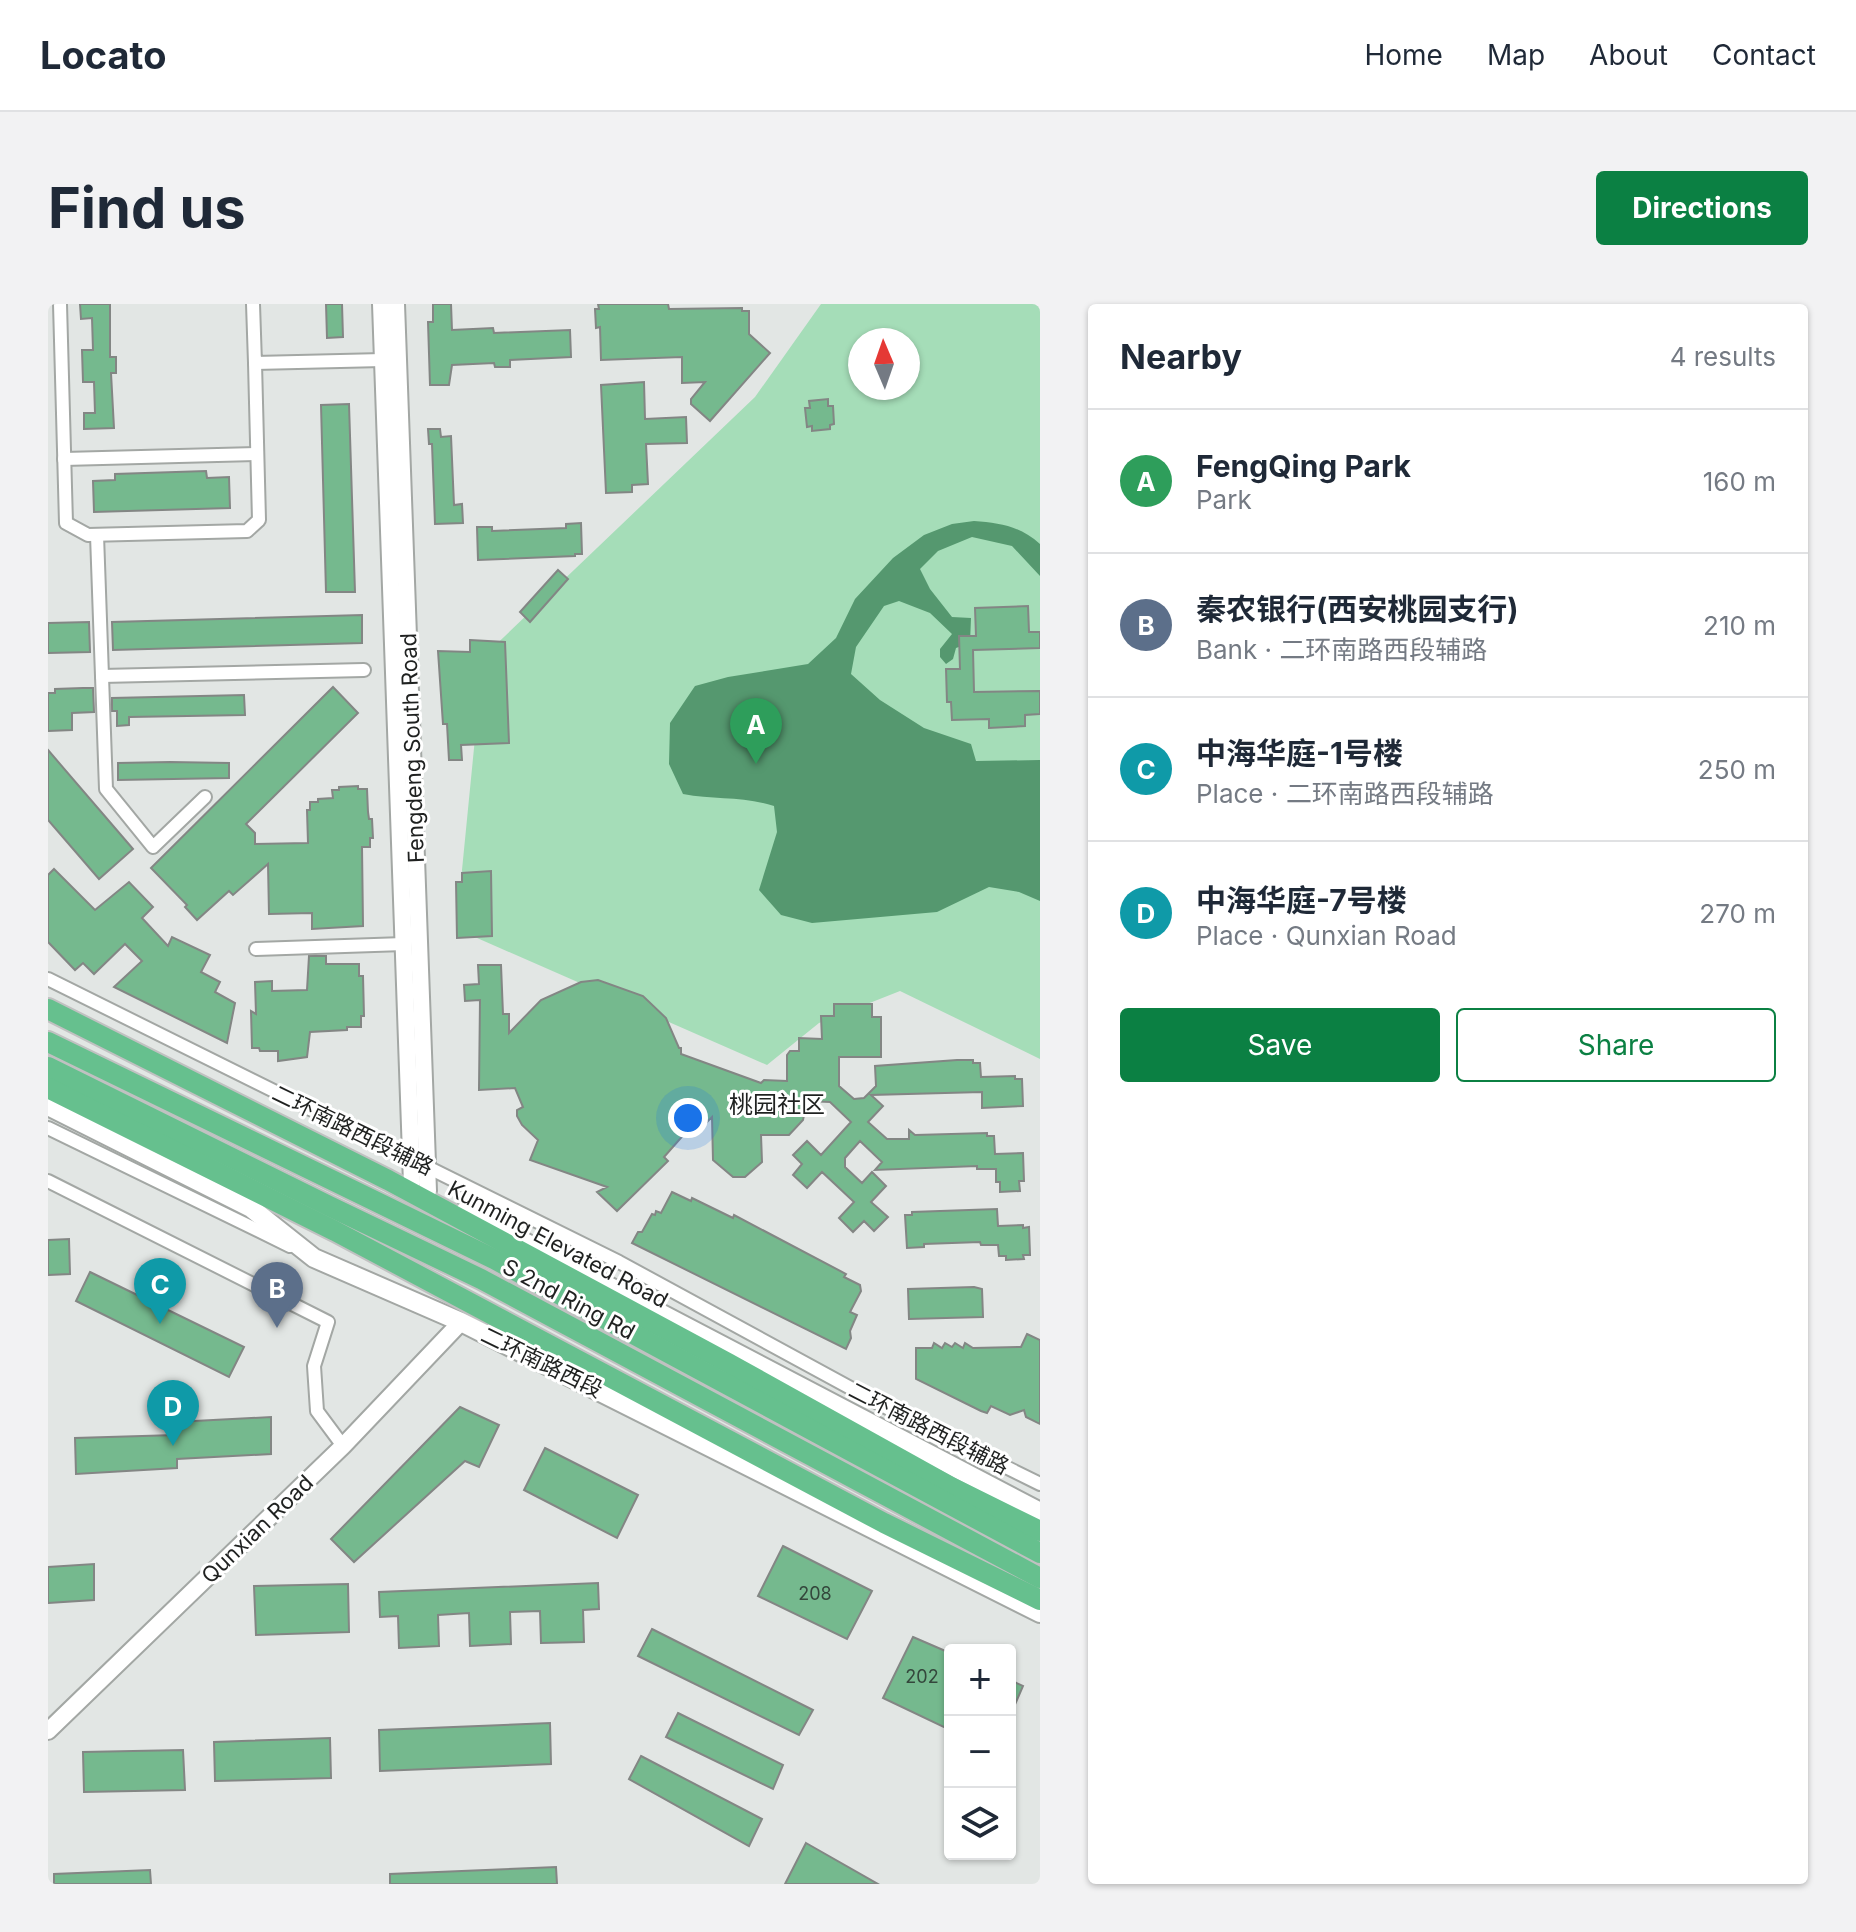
<!DOCTYPE html>
<html lang="en">
<head>
<meta charset="utf-8">
<style>
  body { margin:0; font-family:Inter,"Noto Sans SC",sans-serif; background:#f2f2f3; color:#1f2937 }
  .controls { position:absolute; right:24px; bottom:24px; display:grid; overflow:hidden; border-radius:8px; box-shadow:0 2px 6px #0004 }
  .controls button { width:72px; height:72px; display:grid; place-items:center; padding:0; border:0; border-bottom:2px solid #e0e1e3; background:#fff; color:#1f2937; font:40px sans-serif }
  .compass { position:absolute; left:800px; top:24px; width:72px; height:72px; border-radius:50%; background:#fff; box-shadow:0 2px 6px #0004; rotate:358deg }
  .you { position:absolute; left:640px; top:814px; width:28px; height:28px; margin:-20px; border:6px solid #fff; border-radius:50%; background:#1a73e8; box-shadow:0 0 0 12px #1a73e833 }
  .badge { display:grid; place-items:center; width:52px; height:52px; border-radius:50%; background:#0b8043; color:#fff; font-size:26px; font-weight:700 }
  .pin { position:absolute; translate:-50% -66px; filter:drop-shadow(0 2px 4px #0008) }
  .pin::after { content:''; position:absolute; top:42px; width:28px; height:24px; background:inherit; clip-path:polygon(0 0,100% 0,50% 100%) }
  .list { margin:0; padding:0; list-style:none }
  h2 { display:flex; justify-content:space-between; align-items:center; height:104px; margin:0; padding:0 32px; font-size:34px }
  h2 small { font-size:26px; font-weight:400; color:#747a83 }
  .list li { display:grid; grid-template-columns:52px 1fr auto; gap:24px; align-items:center; box-sizing:border-box; height:144px; padding:0 32px; border-top:2px solid #e0e1e3 }
  .list b { display:block; font-size:30px; white-space:nowrap }
  .list p { margin:0; font-size:26px; white-space:nowrap; color:#747a83 }
  .list em { font-size:26px; font-style:normal; color:#747a83 }
  .actions { display:flex; gap:16px; padding:24px 32px }
  .actions a { flex:1; padding:18px 0; border:2px solid #0b8043; border-radius:8px; text-align:center; font-size:28px; color:#0b8043 }
  .actions .main { background:#0b8043; color:#fff }
  .icon { flex:none; width:44px; height:44px; fill:none; stroke:currentColor; stroke-width:2; stroke-linecap:round; stroke-linejoin:round }
  .map { position:relative; flex:none; width:992px; height:1580px; overflow:hidden; border-radius:8px }
  header { display:flex; align-items:center; gap:48px; box-sizing:border-box; height:112px; padding:0 40px; background:#fff; border-bottom:2px solid #e0e1e3 }
  header strong { font-size:38px }
  nav { display:flex; gap:44px; margin-inline-start:auto; font-size:28px }
  .intro { display:flex; align-items:center; justify-content:space-between; box-sizing:border-box; height:192px; padding:0 48px }
  h1 { margin:0; font-size:56px }
  .button { padding:20px 36px; border-radius:8px; background:#0b8043; color:#fff; font-size:28px; font-weight:700 }
  main { display:flex; gap:48px; padding:0 48px }
  aside { flex:1; background:#fff; border-radius:8px; box-shadow:0 2px 6px #0004 }
  .map>svg:first-child { display:block }
  .green { fill:#a5ddb8; fill-rule:evenodd }
  .water { fill:#55986f }
  .building { fill:#75b98e; stroke:#838684; stroke-width:2 }
  .lines { fill:none; stroke-linecap:round; stroke-linejoin:round }
  .minor-casing { stroke:#a3a7a4; stroke-width:16 }
  .tertiary-casing { stroke:#a3a7a4; stroke-width:20 }
  .secondary-casing { stroke:#a3a7a4; stroke-width:22 }
  .trunk-casing { stroke:#c0c1c1; stroke-width:24 }
  .minor { stroke:#fff; stroke-width:12 }
  .tertiary { stroke:#fff; stroke-width:16 }
  .secondary { stroke:#fff; stroke-width:18 }
  .trunk { stroke:#66c08e; stroke-width:20 }
  .labels { text-anchor:middle; dominant-baseline:central; stroke-width:6; stroke-linejoin:round; paint-order:stroke }
  .number-label { font-size:18px; fill:#34473c }
  .street-label { font-size:22px; fill:#1f2120; stroke:#fff }
  .neighbourhood-label { font-size:24px; fill:#1f2120; stroke:#fff }
</style>
</head>
<body>
<header>
<strong>Locato</strong>
<nav><a>Home</a><a>Map</a><a>About</a><a>Contact</a></nav>
</header>
<div class="intro"><h1>Find us</h1><a class="button">Directions</a></div>
<main>
<div class="map">
<svg width="992" height="1580" viewBox="0 0 992 1580">
  <rect width="100%" height="100%" fill="#e2e6e4"/>
  <!-- green -->
  <path class="green" d="M 773,0 L 992,0 L 992,755 L 852,687 L 771,719 L 719,761 L 420,630 L 414,566 L 435,353 L 707,93 ZM 812,36 L 860,36 L 860,84 L 812,84 Z"/>
  <!-- water -->
  <path class="water" d="M 926,217 C 952,219 972,222 992,240 L 992,272 L 964,242 L 924,233 L 890,247 L 872,265 L 882,285 L 904,313 L 923,314 L 922,339 L 908,344 L 905,355 L 898,360 L 892,353 L 892,345 L 904,330 L 882,309 L 851,297 L 836,302 L 808,343 L 803,370 L 832,396 L 876,424 L 923,440 L 928,457 L 992,456 L 992,597 L 971,588 L 941,583 L 889,608 L 764,619 L 733,611 L 711,586 L 729,528 L 726,502 C 696,492 666,496 635,490 L 621,460 L 622,419 L 647,382 L 680,373 L 760,360 L 788,334 L 807,295 L 845,254 L 876,231 L 904,220 Z"/>
  <!-- building -->
  <g class="building">
    <path d="M 32,0 L 62,0 L 62,53 L 68,53 L 68,69 L 63,69 L 66,124 L 36,125 L 36,109 L 47,109 L 46,78 L 35,78 L 34,46 L 45,46 L 44,14 L 33,15 Z"/>
    <path d="M 278,0 L 294,0 L 295,33 L 279,34 Z"/>
    <path d="M 385,0 L 403,0 L 404,26 L 445,24 L 446,29 L 522,26 L 523,53 L 462,56 L 462,63 L 447,63 L 446,59 L 404,61 L 401,81 L 382,81 L 380,18 L 385,18 Z"/>
    <path d="M 550,0 L 620,0 L 621,5 L 694,4 L 694,7 L 701,7 L 701,30 L 722,49 L 662,117 L 643,100 L 643,95 L 657,78 L 634,79 L 634,53 L 553,56 L 552,23 L 548,24 L 547,5 L 551,5 Z"/>
    <path d="M 596,78 L 597,115 L 638,113 L 639,139 L 598,140 L 600,180 L 584,181 L 584,188 L 558,189 L 553,81 Z"/>
    <path d="M 780,95 L 780,102 L 785,102 L 786,120 L 782,121 L 782,125 L 764,127 L 764,122 L 759,123 L 757,104 L 762,104 L 761,97 Z"/>
    <path d="M 301,100 L 307,288 L 278,288 L 273,101 Z"/>
    <path d="M 380,125 L 392,125 L 393,133 L 403,132 L 406,201 L 414,200 L 415,219 L 387,220 L 384,140 L 381,140 Z"/>
    <path d="M 158,167 L 159,174 L 181,173 L 182,204 L 46,208 L 45,177 L 67,176 L 67,170 Z"/>
    <path d="M 533,219 L 534,250 L 527,250 L 527,252 L 430,256 L 429,223 L 444,223 L 444,227 L 518,224 L 518,220 Z"/>
    <path d="M 510,266 L 520,275 L 482,318 L 472,308 Z"/>
    <path d="M 980,302 L 981,328 L 992,328 L 992,344 L 925,346 L 926,388 L 992,387 L 992,410 L 977,411 L 977,422 L 941,424 L 941,415 L 904,416 L 903,398 L 899,398 L 898,365 L 912,365 L 911,332 L 928,332 L 927,304 Z"/>
    <path d="M 314,311 L 314,339 L 65,346 L 64,318 Z"/>
    <path d="M 41,318 L 42,348 L 0,349 L 0,319 Z"/>
    <path d="M 422,336 L 457,338 L 461,439 L 413,441 L 414,456 L 401,456 L 399,420 L 395,420 L 390,347 L 422,348 Z"/>
    <path d="M 285,383 L 310,409 L 198,520 L 207,529 L 207,540 L 260,539 L 259,506 L 262,506 L 262,498 L 270,498 L 270,495 L 285,494 L 284,486 L 291,486 L 291,483 L 310,482 L 310,485 L 319,485 L 320,508 L 321,515 L 324,515 L 325,534 L 322,534 L 322,543 L 314,543 L 315,622 L 264,625 L 264,609 L 221,610 L 220,560 L 185,591 L 181,587 L 149,616 L 137,603 L 139,601 L 103,564 Z"/>
    <path d="M 35,384 L 45,384 L 46,408 L 24,409 L 24,426 L 0,427 L 0,389 L 7,389 L 7,385 Z"/>
    <path d="M 196,391 L 197,411 L 81,413 L 81,421 L 69,422 L 69,407 L 64,407 L 64,394 Z"/>
    <path d="M 0,446 L 85,545 L 51,575 L 0,516 Z"/>
    <path d="M 122,458 L 181,459 L 181,474 L 70,476 L 70,459 Z"/>
    <path d="M 6,565 L 47,606 L 81,578 L 105,603 L 94,614 L 120,642 L 124,633 L 162,651 L 153,668 L 172,678 L 167,688 L 187,699 L 179,739 L 66,683 L 94,657 L 77,640 L 46,670 L 35,659 L 27,666 L 0,638 L 0,571 Z"/>
    <path d="M 443,567 L 444,632 L 409,634 L 408,578 L 414,578 L 414,569 Z"/>
    <path d="M 261,652 L 278,652 L 278,660 L 311,660 L 311,672 L 315,672 L 316,712 L 313,712 L 313,723 L 299,723 L 299,726 L 262,728 L 259,753 L 230,757 L 230,747 L 212,747 L 211,744 L 204,744 L 203,707 L 208,710 L 207,678 L 224,677 L 224,687 L 259,686 Z"/>
    <path d="M 430,661 L 453,661 L 455,710 L 461,710 L 461,729 L 493,696 L 533,678 L 550,676 L 595,692 L 618,714 L 631,744 L 633,744 L 633,750 L 713,779 L 716,776 L 739,777 L 739,751 L 742,747 L 751,747 L 751,734 L 774,735 L 773,712 L 786,712 L 786,700 L 824,700 L 824,713 L 833,713 L 833,753 L 791,753 L 791,782 L 806,795 L 816,794 L 828,782 L 827,762 L 909,756 L 925,756 L 925,759 L 932,759 L 933,773 L 967,772 L 967,775 L 974,775 L 975,802 L 934,804 L 934,788 L 823,791 L 835,802 L 820,818 L 839,835 L 861,835 L 861,826 L 867,831 L 939,829 L 939,832 L 946,832 L 947,850 L 975,849 L 976,877 L 971,877 L 972,887 L 952,888 L 952,878 L 948,878 L 948,865 L 929,865 L 929,862 L 827,866 L 834,858 L 812,837 L 797,854 L 797,863 L 814,879 L 824,868 L 838,882 L 823,898 L 840,913 L 826,927 L 816,917 L 805,928 L 791,914 L 806,898 L 774,868 L 759,884 L 745,871 L 754,860 L 745,851 L 759,837 L 773,851 L 803,818 L 782,798 L 759,797 L 755,816 L 741,831 L 713,831 L 714,858 L 697,873 L 685,873 L 665,856 L 664,813 L 652,825 L 646,819 L 616,853 L 620,857 L 569,907 L 549,888 L 559,883 L 482,856 L 490,836 L 474,821 L 469,812 L 469,806 L 475,803 L 467,784 L 431,786 L 432,696 L 417,697 L 416,681 L 431,680 Z"/>
    <path d="M 624,888 L 643,897 L 644,894 L 685,914 L 686,911 L 798,970 L 796,973 L 812,981 L 813,987 L 802,1008 L 809,1011 L 802,1027 L 803,1034 L 798,1045 L 584,939 L 590,928 L 594,928 L 604,910 L 607,911 L 608,907 L 613,909 Z"/>
    <path d="M 949,905 L 950,922 L 975,921 L 975,924 L 981,923 L 982,951 L 975,951 L 976,955 L 958,956 L 958,952 L 951,952 L 950,941 L 933,941 L 932,938 L 876,940 L 876,943 L 859,944 L 857,911 L 864,911 L 864,908 Z"/>
    <path d="M 21,935 L 22,970 L 0,971 L 0,936 Z"/>
    <path d="M 42,968 L 196,1043 L 181,1073 L 28,997 Z"/>
    <path d="M 926,983 L 934,985 L 935,1013 L 861,1015 L 860,985 Z"/>
    <path d="M 979,1030 L 992,1036 L 992,1120 L 978,1113 L 976,1106 L 962,1111 L 943,1102 L 939,1109 L 933,1107 L 868,1075 L 868,1044 L 884,1044 L 886,1039 L 894,1044 L 897,1039 L 904,1043 L 907,1039 L 915,1044 L 917,1039 L 925,1044 L 973,1043 Z"/>
    <path d="M 412,1103 L 451,1121 L 431,1163 L 417,1157 L 306,1258 L 283,1235 Z"/>
    <path d="M 223,1113 L 223,1150 L 129,1155 L 129,1164 L 28,1170 L 27,1134 L 128,1131 L 128,1118 Z"/>
    <path d="M 497,1144 L 590,1191 L 569,1234 L 476,1186 Z"/>
    <path d="M 735,1242 L 824,1287 L 799,1335 L 710,1292 Z"/>
    <path d="M 46,1260 L 46,1296 L 0,1299 L 0,1263 Z"/>
    <path d="M 550,1279 L 551,1305 L 535,1306 L 536,1338 L 493,1339 L 492,1307 L 462,1308 L 463,1340 L 422,1342 L 421,1309 L 390,1311 L 391,1342 L 351,1344 L 350,1312 L 332,1313 L 331,1288 Z"/>
    <path d="M 300,1280 L 301,1328 L 208,1331 L 206,1282 Z"/>
    <path d="M 604,1325 L 765,1406 L 751,1431 L 590,1352 Z"/>
    <path d="M 865,1333 L 902,1349 L 902,1426 L 835,1394 Z"/>
    <path d="M 962,1376 L 975,1382 L 962,1412 Z"/>
    <path d="M 630,1409 L 735,1461 L 725,1485 L 618,1433 Z"/>
    <path d="M 502,1419 L 503,1460 L 332,1467 L 331,1426 Z"/>
    <path d="M 282,1434 L 283,1474 L 167,1477 L 166,1438 Z"/>
    <path d="M 135,1446 L 137,1486 L 36,1488 L 35,1448 Z"/>
    <path d="M 593,1452 L 714,1515 L 701,1542 L 581,1475 Z"/>
    <path d="M 758,1539 L 830,1580 L 737,1580 Z"/>
    <path d="M 508,1563 L 509,1580 L 342,1580 L 342,1570 Z"/>
    <path d="M 102,1566 L 103,1580 L 6,1580 L 6,1570 Z"/>
  </g>
  <g class="lines">
    <!-- minor casing -->
    <g class="minor-casing">
      <g id="minor">
        <path d="M 12,0 L 18,219 L 40,231 L 199,227 L 211,216 L 207,59"/>
        <path d="M 205,0 L 207,59 L 335,56"/>
        <path d="M 16,155 L 209,150"/>
        <path d="M 49,231 L 58,485 L 105,543 L 157,493"/>
        <path d="M 54,372 L 316,366"/>
        <path d="M 208,645 L 356,640"/>
        <path d="M 0,675 L 571,958 L 843,1106 L 992,1180"/>
        <path d="M 0,824 L 242,942"/>
        <path d="M 0,877 L 280,1018 L 266,1062 L 269,1107 L 295,1142"/>
      </g>
    </g>
    <!-- tertiary casing -->
    <g class="tertiary-casing">
      <g id="tertiary">
        <path d="M 333,0 L 364,879"/>
        <path d="M 348,0 L 380,887"/>
        <path d="M 0,1427 L 295,1142 L 413,1018"/>
      </g>
    </g>
    <!-- secondary casing -->
    <g class="secondary-casing">
      <g id="secondary">
        <path d="M 0,802 L 203,904 L 266,954 L 413,1018 L 992,1309"/>
        <path d="M 417,907 L 992,1208"/>
      </g>
    </g>
    <!-- trunk casing -->
    <g class="trunk-casing">
      <g id="trunk">
        <path d="M 0,705 L 340,876 L 680,1059 L 903,1183 L 992,1227"/>
        <path d="M 0,738 L 446,955 L 992,1249"/>
        <path d="M 0,763 L 281,902 L 433,975 L 992,1274"/>
        <path d="M 0,784 L 287,927 L 836,1219 L 992,1296"/>
      </g>
    </g>
    <!-- minor -->
    <use href="#minor" class="minor"/>
    <!-- tertiary -->
    <use href="#tertiary" class="tertiary"/>
    <!-- secondary -->
    <use href="#secondary" class="secondary"/>
    <!-- trunk -->
    <use href="#trunk" class="trunk"/>
  </g>
  <g class="labels">
    <!-- number labels -->
    <g class="number-label">
      <text x="767" y="1289">208</text>
      <text x="874" y="1372">202</text>
    </g>
    <!-- street labels -->
    <g class="street-label">
      <text transform="translate(364 444) rotate(-92)">Fengdeng South Road</text>
      <text transform="translate(305 826) rotate(26)">二环南路西段辅路</text>
      <text transform="translate(510 940) rotate(28)">Kunming Elevated Road</text>
      <text transform="translate(521 995) rotate(28)">S 2nd Ring Rd</text>
      <text transform="translate(494 1058) rotate(26)">二环南路西段</text>
      <text transform="translate(881 1124) rotate(27)">二环南路西段辅路</text>
      <text transform="translate(209 1225) rotate(-44)">Qunxian Road</text>
    </g>
    <!-- neighbourhood labels -->
    <g class="neighbourhood-label">
      <text x="729" y="800">桃园社区</text>
    </g>
  </g>
</svg>
<div class="controls">
<button>+</button>
<button>−</button>
<button><svg class="icon" aria-label="layers" viewBox="0 0 24 24"><path d="M12 4l9 5-9 5-9-5zM3 14l9 5 9-5"/></svg></button>
</div>
<svg class="compass" viewBox="-18 -18 36 36"><path d="M0-13l5 13h-10z" fill="#e53935"/><path d="M0 13l5-13h-10z" fill="#747a83"/></svg>
<div class="you"></div>
<div class="pin badge" style="left:708px;top:460px;background:#2e9e5b">A</div>
<div class="pin badge" style="left:229px;top:1024px;background:#5c6f8a">B</div>
<div class="pin badge" style="left:112px;top:1020px;background:#0f9aa8">C</div>
<div class="pin badge" style="left:125px;top:1142px;background:#0f9aa8">D</div>
</div>
<aside>
<h2>Nearby<small>4 results</small></h2>
<ul class="list">
<li><span class="badge" style="background:#2e9e5b">A</span><div><b>FengQing Park</b><p>Park</p></div><em>160 m</em></li>
<li><span class="badge" style="background:#5c6f8a">B</span><div><b>秦农银行(西安桃园支行)</b><p>Bank · 二环南路西段辅路</p></div><em>210 m</em></li>
<li><span class="badge" style="background:#0f9aa8">C</span><div><b>中海华庭-1号楼</b><p>Place · 二环南路西段辅路</p></div><em>250 m</em></li>
<li><span class="badge" style="background:#0f9aa8">D</span><div><b>中海华庭-7号楼</b><p>Place · Qunxian Road</p></div><em>270 m</em></li>
</ul>
<div class="actions"><a class="main">Save</a><a>Share</a></div>
</aside>
</main>
</body>
</html>
